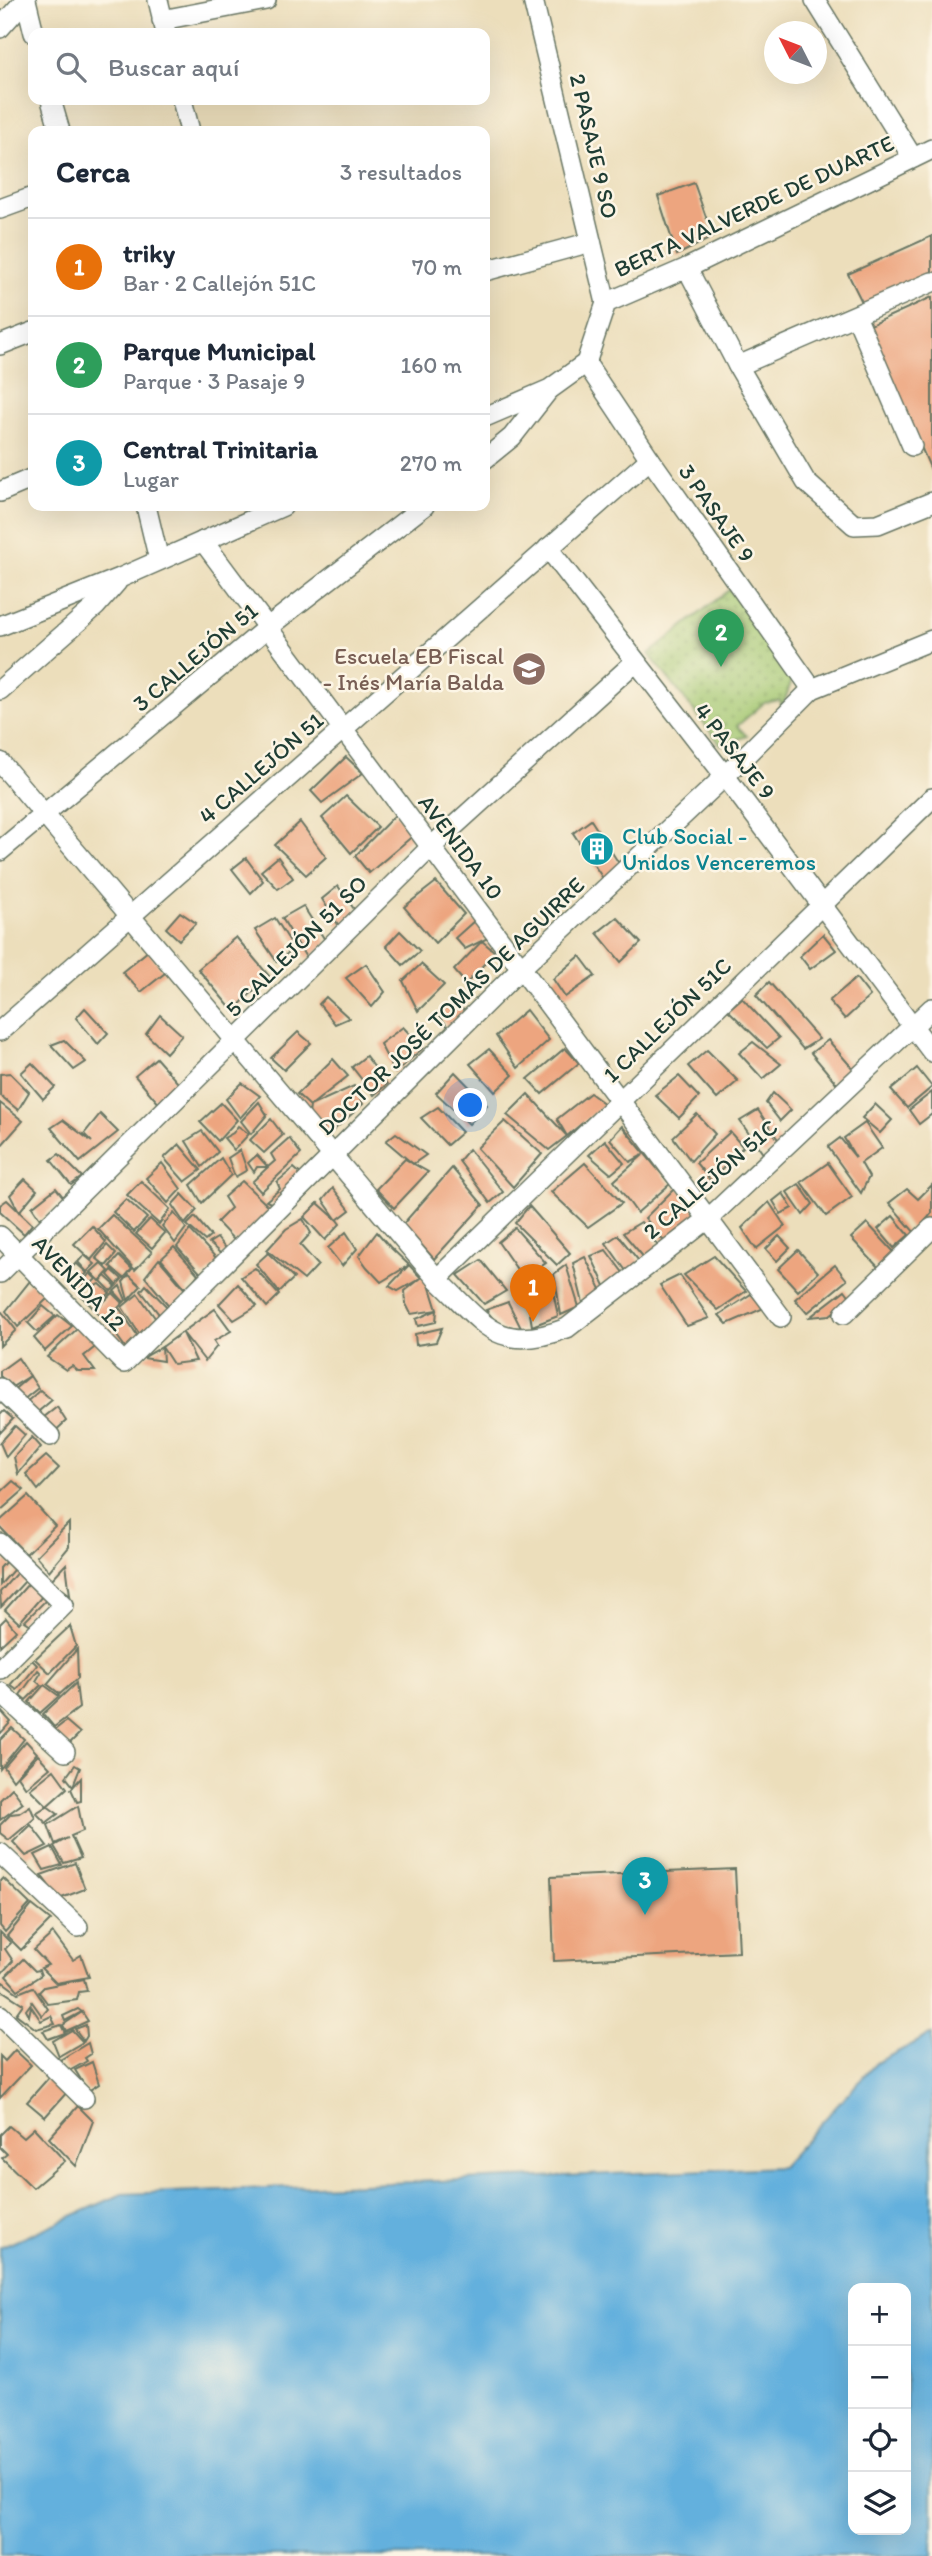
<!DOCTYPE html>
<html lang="es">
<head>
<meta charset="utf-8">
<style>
  body { margin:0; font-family:Itim,sans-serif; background:#f6f6f7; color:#1f2937 }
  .controls { position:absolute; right:21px; bottom:21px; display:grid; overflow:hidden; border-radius:14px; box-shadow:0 7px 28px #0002 }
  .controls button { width:63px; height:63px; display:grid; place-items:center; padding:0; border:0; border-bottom:2px solid #e0e1e3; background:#fff; color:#1f2937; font:35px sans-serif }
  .compass { position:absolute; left:764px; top:21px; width:63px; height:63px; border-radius:50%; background:#fff; box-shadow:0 7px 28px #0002; rotate:312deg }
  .you { position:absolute; left:471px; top:1106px; width:24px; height:24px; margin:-18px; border:5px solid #fff; border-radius:50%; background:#1a73e8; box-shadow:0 0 0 10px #1a73e833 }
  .badge { display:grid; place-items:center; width:46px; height:46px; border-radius:50%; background:#1f6fb2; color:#fff; font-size:23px; font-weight:700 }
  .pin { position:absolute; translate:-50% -58px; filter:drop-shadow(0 2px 4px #0008) }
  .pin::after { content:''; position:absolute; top:37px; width:24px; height:21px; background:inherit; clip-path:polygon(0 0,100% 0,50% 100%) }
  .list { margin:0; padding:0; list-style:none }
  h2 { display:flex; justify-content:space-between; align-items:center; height:91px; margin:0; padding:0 28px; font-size:30px }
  h2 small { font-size:23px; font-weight:400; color:#747a83 }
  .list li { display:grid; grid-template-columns:46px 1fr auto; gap:21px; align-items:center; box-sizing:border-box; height:98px; padding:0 28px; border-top:2px solid #e0e1e3 }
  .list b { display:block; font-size:26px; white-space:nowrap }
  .list p { margin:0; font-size:23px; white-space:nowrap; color:#747a83 }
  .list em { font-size:23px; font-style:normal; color:#747a83 }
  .icon { flex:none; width:38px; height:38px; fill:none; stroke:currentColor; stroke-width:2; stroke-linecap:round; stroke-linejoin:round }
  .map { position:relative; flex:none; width:932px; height:2556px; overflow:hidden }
  .search { position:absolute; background:#fff; box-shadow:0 7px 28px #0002; left:28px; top:28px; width:462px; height:77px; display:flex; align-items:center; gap:18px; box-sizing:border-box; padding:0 24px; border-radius:14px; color:#747a83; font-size:26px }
  .panel { position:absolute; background:#fff; box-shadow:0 7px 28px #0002; left:28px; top:126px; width:462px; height:385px; border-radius:14px }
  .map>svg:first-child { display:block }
  .park { fill:url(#park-dots); stroke:#628253; stroke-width:2 }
  .water { fill:#64b0dd; stroke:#427688; stroke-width:2; fill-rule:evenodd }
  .building { fill:#eda57f }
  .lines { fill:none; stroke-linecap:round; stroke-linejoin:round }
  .minor-casing { stroke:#677563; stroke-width:22 }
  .minor { stroke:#fff; stroke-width:19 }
  .labels { text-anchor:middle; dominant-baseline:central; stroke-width:5; stroke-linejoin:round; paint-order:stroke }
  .street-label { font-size:23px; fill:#1f3d34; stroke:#fcf5e5 }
  .education-label { font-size:23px; fill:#785e54; stroke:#fcf5e5; text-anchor:end }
  .culture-label { font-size:23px; fill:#0d838f; stroke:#fcf5e5; text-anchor:start }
</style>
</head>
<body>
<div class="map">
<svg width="932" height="2556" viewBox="0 0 932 2556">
  <defs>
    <pattern id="park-dots" width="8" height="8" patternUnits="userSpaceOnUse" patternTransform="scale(1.75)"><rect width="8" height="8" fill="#a4c872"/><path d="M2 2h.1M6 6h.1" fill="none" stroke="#85a45e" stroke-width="1.8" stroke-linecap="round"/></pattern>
  </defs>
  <rect width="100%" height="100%" fill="#fcf5e5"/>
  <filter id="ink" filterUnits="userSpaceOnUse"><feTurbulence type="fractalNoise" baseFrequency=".0143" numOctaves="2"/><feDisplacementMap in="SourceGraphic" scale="14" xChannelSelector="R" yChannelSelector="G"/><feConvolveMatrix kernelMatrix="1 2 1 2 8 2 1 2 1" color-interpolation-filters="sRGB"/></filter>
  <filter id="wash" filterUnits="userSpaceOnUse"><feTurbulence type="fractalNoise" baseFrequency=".00686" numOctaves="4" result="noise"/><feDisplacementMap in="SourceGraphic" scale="28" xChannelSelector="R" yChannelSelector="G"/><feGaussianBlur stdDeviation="1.57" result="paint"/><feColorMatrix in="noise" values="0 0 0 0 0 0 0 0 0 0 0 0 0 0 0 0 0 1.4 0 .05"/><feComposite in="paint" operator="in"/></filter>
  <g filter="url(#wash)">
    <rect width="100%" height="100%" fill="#ecdebb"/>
    <!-- park -->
    <path class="park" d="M 730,589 L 792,680 L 782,708 L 780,700 L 764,703 L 737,726 L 747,736 L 721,745 L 649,654 Z"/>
    <!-- water -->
    <path class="water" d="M 932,2034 L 932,2556 L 0,2556 L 0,2248 L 122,2194 L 781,2167 L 876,2063 ZM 853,2288 L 906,2288 L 906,2530 L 853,2530 Z"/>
    <g id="blocks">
      <!-- building -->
      <g class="building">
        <path d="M 694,183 L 713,237 L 677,255 L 658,196 Z"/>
        <path d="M 932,236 L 932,277 L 865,308 L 848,274 Z"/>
        <path d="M 932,297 L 932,472 L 868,326 Z"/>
        <path d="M 346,757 L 363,773 L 322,803 L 311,791 Z"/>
        <path d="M 346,796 L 378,827 L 351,853 L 322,818 Z"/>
        <path d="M 396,814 L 415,834 L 369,873 L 355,856 Z"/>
        <path d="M 591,820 L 620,865 L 604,880 L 573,833 Z"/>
        <path d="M 300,822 L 326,857 L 306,875 L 275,845 Z"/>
        <path d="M 278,857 L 293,878 L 278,889 L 261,871 Z"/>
        <path d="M 246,858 L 263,881 L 251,893 L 232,869 Z"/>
        <path d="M 436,882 L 464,914 L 435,943 L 404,907 Z"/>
        <path d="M 338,886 L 356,912 L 339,926 L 322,899 Z"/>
        <path d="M 303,906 L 327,943 L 307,959 L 282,918 Z"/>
        <path d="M 180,912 L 196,923 L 179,940 L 166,928 Z"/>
        <path d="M 617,917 L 641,943 L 621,962 L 597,933 Z"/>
        <path d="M 275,918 L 294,948 L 277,962 L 255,930 Z"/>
        <path d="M 474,921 L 490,937 L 465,949 L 455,938 Z"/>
        <path d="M 400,931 L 420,951 L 403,965 L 386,946 Z"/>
        <path d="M 823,934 L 836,950 L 810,969 L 800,956 Z"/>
        <path d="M 236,937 L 269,976 L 233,1011 L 198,969 Z"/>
        <path d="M 482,941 L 495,952 L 466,984 L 454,970 Z"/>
        <path d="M 148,951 L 165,973 L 141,992 L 122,972 Z"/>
        <path d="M 580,956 L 595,976 L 565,997 L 553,979 Z"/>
        <path d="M 366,964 L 385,992 L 372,1007 L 346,978 Z"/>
        <path d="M 421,964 L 444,985 L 418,1011 L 403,981 Z"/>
        <path d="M 856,978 L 870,996 L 845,1019 L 829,1001 Z"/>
        <path d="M 769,982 L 819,1039 L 803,1049 L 756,995 Z"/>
        <path d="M 326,997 L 349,1018 L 335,1024 L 319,1004 Z"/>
        <path d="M 742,998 L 779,1038 L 767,1048 L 728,1010 Z"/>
        <path d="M 455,1001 L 465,1012 L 452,1032 L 438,1014 Z"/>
        <path d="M 85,1008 L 108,1033 L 98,1044 L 76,1018 Z"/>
        <path d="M 526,1010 L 549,1040 L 518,1068 L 496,1036 Z"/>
        <path d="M 160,1015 L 182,1035 L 166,1053 L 146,1034 Z"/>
        <path d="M 403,1027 L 423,1048 L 395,1073 L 380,1044 Z"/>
        <path d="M 298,1032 L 311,1043 L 284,1070 L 271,1058 Z"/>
        <path d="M 64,1040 L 86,1062 L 74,1070 L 51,1045 Z"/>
        <path d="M 828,1040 L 854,1070 L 838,1085 L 811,1053 Z"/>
        <path d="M 753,1042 L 781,1064 L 763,1079 L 739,1053 Z"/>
        <path d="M 565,1048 L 579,1063 L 542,1094 L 528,1079 Z"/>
        <path d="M 489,1049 L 513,1075 L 495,1092 L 470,1064 Z"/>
        <path d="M 707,1050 L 738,1081 L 717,1099 L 688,1066 Z"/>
        <path d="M 366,1056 L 387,1084 L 374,1095 L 352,1067 Z"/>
        <path d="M 156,1058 L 178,1083 L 160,1105 L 135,1076 Z"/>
        <path d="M 333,1059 L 348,1076 L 310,1106 L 354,1086 L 363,1104 L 327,1136 L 309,1116 L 310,1106 L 297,1094 Z"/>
        <path d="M 32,1063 L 55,1087 L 43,1099 L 21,1073 Z"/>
        <path d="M 917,1068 L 932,1087 L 907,1108 L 891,1090 Z"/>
        <path d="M 455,1072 L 487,1105 L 469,1124 L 436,1093 Z"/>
        <path d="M 10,1073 L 29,1092 L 18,1110 L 0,1095 L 0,1074 Z"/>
        <path d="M 679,1076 L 699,1097 L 679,1118 L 655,1095 Z"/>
        <path d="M 242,1083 L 260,1096 L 240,1118 L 226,1099 Z"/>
        <path d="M 932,1092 L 932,1114 L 919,1124 L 909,1110 Z"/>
        <path d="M 590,1093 L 605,1104 L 567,1136 L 549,1150 L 507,1115 L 528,1094 L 567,1136 L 557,1119 Z"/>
        <path d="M 773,1093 L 791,1110 L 780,1121 L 766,1103 Z"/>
        <path d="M 259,1102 L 267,1115 L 251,1134 L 241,1121 Z"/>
        <path d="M 0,1103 L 23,1121 L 0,1147 Z"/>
        <path d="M 221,1103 L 237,1120 L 218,1141 L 200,1122 Z"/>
        <path d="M 875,1104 L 892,1120 L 880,1133 L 862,1118 Z"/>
        <path d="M 438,1107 L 462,1132 L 447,1145 L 421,1118 Z"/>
        <path d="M 758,1110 L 781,1144 L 764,1155 L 740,1121 Z"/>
        <path d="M 100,1114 L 118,1132 L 80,1162 L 51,1128 L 63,1120 L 92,1142 L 84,1134 Z"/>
        <path d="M 697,1114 L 715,1134 L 691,1161 L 673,1137 Z"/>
        <path d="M 271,1119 L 283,1135 L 264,1153 L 250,1140 Z"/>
        <path d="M 505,1121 L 542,1154 L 513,1187 L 477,1148 Z"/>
        <path d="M 865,1123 L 882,1148 L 861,1163 L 869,1177 L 861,1193 L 828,1147 L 840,1138 L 856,1158 L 844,1138 Z"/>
        <path d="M 238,1126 L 249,1134 L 234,1150 L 224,1138 L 233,1133 Z"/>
        <path d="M 622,1126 L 670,1184 L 637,1213 L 614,1181 L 643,1155 L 630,1162 L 610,1139 Z"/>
        <path d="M 202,1131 L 218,1152 L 202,1167 L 186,1141 Z"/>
        <path d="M 730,1132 L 743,1147 L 711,1181 L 696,1163 Z"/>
        <path d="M 396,1133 L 426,1155 L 413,1164 L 386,1141 Z"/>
        <path d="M 289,1138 L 301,1154 L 261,1192 L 252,1182 L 268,1167 L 257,1167 L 254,1172 L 248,1163 L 257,1155 L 268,1167 L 275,1161 L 271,1154 Z"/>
        <path d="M 605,1140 L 624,1163 L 611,1174 L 589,1155 Z"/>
        <path d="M 179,1144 L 201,1170 L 185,1182 L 164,1158 Z"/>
        <path d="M 469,1149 L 503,1192 L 490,1203 L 459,1161 Z"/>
        <path d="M 240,1150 L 247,1170 L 235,1177 L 228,1158 Z"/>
        <path d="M 59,1154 L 82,1177 L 71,1185 L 51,1160 Z"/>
        <path d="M 221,1158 L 231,1175 L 202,1203 L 191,1185 Z"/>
        <path d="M 405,1159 L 428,1172 L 394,1208 L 376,1189 Z"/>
        <path d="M 162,1163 L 181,1189 L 168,1203 L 146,1178 Z"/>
        <path d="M 585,1163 L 622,1203 L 588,1227 L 551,1192 Z"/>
        <path d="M 828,1163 L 852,1197 L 826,1216 L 801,1182 Z"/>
        <path d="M 294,1168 L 306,1179 L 276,1205 L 266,1201 L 280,1189 L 277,1182 Z"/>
        <path d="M 452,1168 L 483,1205 L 434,1259 L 403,1224 Z"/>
        <path d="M 25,1179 L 37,1190 L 19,1212 L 10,1195 Z"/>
        <path d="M 141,1181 L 170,1209 L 159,1224 L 127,1195 Z"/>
        <path d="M 242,1181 L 272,1210 L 236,1242 L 217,1222 L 231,1208 L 224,1197 Z"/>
        <path d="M 799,1184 L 813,1204 L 803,1215 L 787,1192 Z"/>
        <path d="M 932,1185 L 932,1213 L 915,1233 L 889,1203 L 907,1189 L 918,1199 Z"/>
        <path d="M 677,1186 L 702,1218 L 666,1244 L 645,1218 Z"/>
        <path d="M 56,1188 L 64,1198 L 40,1219 L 32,1207 Z"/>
        <path d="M 333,1188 L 350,1210 L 337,1220 L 340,1224 L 325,1240 L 304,1217 L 318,1203 L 337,1220 L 323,1200 Z"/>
        <path d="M 783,1193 L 792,1208 L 781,1214 L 773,1201 Z"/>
        <path d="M 182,1194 L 197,1210 L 185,1224 L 172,1205 Z"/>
        <path d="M 126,1199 L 147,1218 L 134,1232 L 113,1212 Z"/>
        <path d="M 7,1200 L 32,1224 L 24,1234 L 0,1212 L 0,1205 Z"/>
        <path d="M 769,1202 L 785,1226 L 756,1249 L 742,1228 Z"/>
        <path d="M 529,1206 L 570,1253 L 557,1265 L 515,1223 Z"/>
        <path d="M 174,1213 L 186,1228 L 175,1243 L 162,1226 Z"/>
        <path d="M 112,1215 L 152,1252 L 135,1270 L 98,1229 Z"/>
        <path d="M 893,1216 L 909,1235 L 894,1248 L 878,1229 Z"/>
        <path d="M 195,1217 L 211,1236 L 205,1241 L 187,1225 Z"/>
        <path d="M 150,1219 L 165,1233 L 152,1248 L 136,1234 Z"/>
        <path d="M 303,1219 L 311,1233 L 300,1245 L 318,1265 L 304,1280 L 267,1250 L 286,1229 Z"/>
        <path d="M 641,1222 L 660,1249 L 646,1260 L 623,1233 Z"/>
        <path d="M 867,1223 L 895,1253 L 879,1268 L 851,1238 Z"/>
        <path d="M 92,1226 L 106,1242 L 91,1260 L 74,1244 Z"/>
        <path d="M 515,1228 L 546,1263 L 523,1278 L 498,1242 Z"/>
        <path d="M 190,1230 L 220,1262 L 204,1277 L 177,1247 Z"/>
        <path d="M 346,1232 L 357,1249 L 342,1266 L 328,1248 Z"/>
        <path d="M 377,1232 L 390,1247 L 409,1265 L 421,1278 L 426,1275 L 437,1310 L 411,1314 L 406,1304 L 405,1291 L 421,1278 L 398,1291 L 389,1286 L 409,1265 L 381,1282 L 367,1267 L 359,1256 Z"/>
        <path d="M 618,1235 L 643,1266 L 629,1275 L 606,1243 Z"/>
        <path d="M 779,1236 L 790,1248 L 777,1261 L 766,1249 Z"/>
        <path d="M 217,1238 L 228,1252 L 221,1254 L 209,1243 Z"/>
        <path d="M 107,1245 L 116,1254 L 106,1266 L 96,1258 Z"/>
        <path d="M 174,1247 L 198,1274 L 187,1290 L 161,1259 Z"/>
        <path d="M 606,1250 L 627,1278 L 607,1290 L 591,1256 Z"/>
        <path d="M 798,1250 L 818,1272 L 798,1291 L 778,1269 Z"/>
        <path d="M 268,1253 L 294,1278 L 279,1292 L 256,1264 Z"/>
        <path d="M 84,1255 L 95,1264 L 87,1272 L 78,1262 Z"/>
        <path d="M 119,1256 L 132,1269 L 124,1278 L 110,1266 Z"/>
        <path d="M 714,1256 L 746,1291 L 718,1310 L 684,1275 Z"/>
        <path d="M 585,1257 L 603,1293 L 583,1303 L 573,1263 Z"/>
        <path d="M 159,1259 L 188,1293 L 171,1308 L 145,1277 Z"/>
        <path d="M 481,1260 L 506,1291 L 484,1304 L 458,1275 Z"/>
        <path d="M 76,1263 L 87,1273 L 75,1286 L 65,1276 Z"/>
        <path d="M 101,1263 L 109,1271 L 100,1281 L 91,1272 Z"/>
        <path d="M 566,1265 L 579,1307 L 561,1315 L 554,1274 Z"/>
        <path d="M 835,1265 L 847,1280 L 807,1313 L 795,1299 Z"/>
        <path d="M 255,1268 L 279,1295 L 267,1307 L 241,1277 Z"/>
        <path d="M 112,1270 L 122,1279 L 117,1285 L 108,1275 Z"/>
        <path d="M 90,1273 L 96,1279 L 87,1288 L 82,1283 Z"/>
        <path d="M 129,1275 L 141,1286 L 128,1300 L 123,1282 Z"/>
        <path d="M 680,1275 L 709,1318 L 687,1326 L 660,1285 Z"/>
        <path d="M 105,1276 L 116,1286 L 111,1291 L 101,1281 Z"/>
        <path d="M 550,1277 L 558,1316 L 532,1326 L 526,1289 Z"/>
        <path d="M 30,1281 L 49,1297 L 18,1327 L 6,1311 Z"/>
        <path d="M 100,1284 L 110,1293 L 93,1308 L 81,1296 L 87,1288 Z"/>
        <path d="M 238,1284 L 257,1306 L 234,1320 L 219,1304 Z"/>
        <path d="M 146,1285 L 170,1310 L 159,1320 L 158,1313 L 141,1291 Z"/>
        <path d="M 120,1286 L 126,1300 L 124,1302 L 114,1291 Z"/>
        <path d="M 845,1290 L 851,1298 L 830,1315 L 810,1317 Z"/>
        <path d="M 113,1293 L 123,1303 L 105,1321 L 95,1310 Z"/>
        <path d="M 138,1294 L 158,1322 L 142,1338 L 122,1307 Z"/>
        <path d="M 751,1294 L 764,1308 L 727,1324 L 719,1315 Z"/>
        <path d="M 508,1302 L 522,1330 L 503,1331 L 486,1310 Z"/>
        <path d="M 43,1306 L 55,1316 L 37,1332 L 28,1323 Z"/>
        <path d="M 120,1309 L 139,1338 L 128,1351 L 106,1321 Z"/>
        <path d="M 215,1309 L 231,1331 L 214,1341 L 217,1346 L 205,1361 L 183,1333 L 196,1361 L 173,1364 L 162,1347 Z"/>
        <path d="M 437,1310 L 436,1322 L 418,1326 L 416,1319 Z"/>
        <path d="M 2,1312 L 16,1330 L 0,1346 L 0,1313 Z"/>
        <path d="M 58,1315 L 72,1326 L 45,1351 L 34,1338 Z"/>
        <path d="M 79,1327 L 99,1344 L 84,1356 L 95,1371 L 78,1371 L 72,1366 L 66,1370 L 47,1357 Z"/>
        <path d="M 442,1328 L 436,1342 L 416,1345 L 415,1334 Z"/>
        <path d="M 162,1347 L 163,1361 L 143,1358 Z"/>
        <path d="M 18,1358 L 30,1376 L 12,1387 L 0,1376 L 0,1371 Z"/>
        <path d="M 30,1376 L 38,1388 L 23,1400 L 11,1392 Z"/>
        <path d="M 40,1390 L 52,1400 L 33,1416 L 23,1405 Z"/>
        <path d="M 57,1407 L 66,1421 L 50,1436 L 39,1421 Z"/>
        <path d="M 4,1411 L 13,1419 L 0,1433 L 0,1415 Z"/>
        <path d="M 15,1426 L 25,1435 L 6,1457 L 0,1443 Z"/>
        <path d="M 32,1437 L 41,1447 L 18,1474 L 14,1457 Z"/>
        <path d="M 46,1456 L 59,1468 L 38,1490 L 26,1474 Z"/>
        <path d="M 13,1481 L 24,1490 L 0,1511 L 0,1493 Z"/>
        <path d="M 28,1496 L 55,1526 L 26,1554 L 0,1527 L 0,1521 Z"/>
        <path d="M 69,1523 L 69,1547 L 49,1571 L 36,1556 Z"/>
        <path d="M 7,1560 L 14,1569 L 0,1585 L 0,1568 Z"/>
        <path d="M 66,1564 L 70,1595 L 51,1580 Z"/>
        <path d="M 19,1570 L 27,1579 L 1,1607 L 0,1592 Z"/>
        <path d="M 29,1583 L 43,1595 L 19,1623 L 5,1610 Z"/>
        <path d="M 47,1599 L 55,1606 L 34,1627 L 25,1621 Z"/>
        <path d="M 6,1618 L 16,1631 L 0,1646 L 0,1624 Z"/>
        <path d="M 70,1626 L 76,1646 L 50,1673 L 35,1659 Z"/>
        <path d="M 77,1649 L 78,1678 L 60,1694 L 47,1684 Z"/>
        <path d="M 32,1660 L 37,1665 L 17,1690 L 10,1685 Z"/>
        <path d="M 38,1670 L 41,1673 L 36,1681 L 41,1685 L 26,1700 L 20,1695 Z"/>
        <path d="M 76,1683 L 79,1708 L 54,1727 L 43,1714 Z"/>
        <path d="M 44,1685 L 59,1696 L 40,1713 L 29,1702 Z"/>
        <path d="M 0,1710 L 11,1722 L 0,1734 Z"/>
        <path d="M 66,1721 L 80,1733 L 67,1746 L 52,1732 Z"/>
        <path d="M 12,1728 L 24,1739 L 0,1769 L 0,1740 Z"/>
        <path d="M 26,1741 L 37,1753 L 13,1780 L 4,1767 Z"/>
        <path d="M 38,1755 L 50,1768 L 26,1788 L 18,1776 Z"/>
        <path d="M 75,1765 L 80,1768 L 73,1786 L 66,1777 Z"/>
        <path d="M 54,1770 L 67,1788 L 47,1806 L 58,1814 L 46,1823 L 36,1813 L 47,1806 L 30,1789 Z"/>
        <path d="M 81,1778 L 81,1801 L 77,1802 L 71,1789 Z"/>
        <path d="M 12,1788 L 23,1803 L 0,1820 L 0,1800 Z"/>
        <path d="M 30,1806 L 35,1818 L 9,1840 L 0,1833 L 0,1825 L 11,1814 L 19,1813 Z"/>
        <path d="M 78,1806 L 83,1831 L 71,1836 L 81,1858 L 64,1863 L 54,1846 L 68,1838 L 55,1844 L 48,1825 Z"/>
        <path d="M 31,1825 L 47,1846 L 26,1856 L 13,1842 Z"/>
        <path d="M 52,1847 L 62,1865 L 44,1870 L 35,1855 Z"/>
        <path d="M 75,1863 L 85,1889 L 59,1899 L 41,1875 Z"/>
        <path d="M 735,1869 L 739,1952 L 554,1961 L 551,1877 Z"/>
        <path d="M 3,1878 L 30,1904 L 5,1932 L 0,1926 L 0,1881 Z"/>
        <path d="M 32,1905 L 51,1920 L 21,1950 L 7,1936 Z"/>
        <path d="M 0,1932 L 11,1943 L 5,1949 L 13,1961 L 0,1975 Z"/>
        <path d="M 53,1933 L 73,1960 L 81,1955 L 89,1977 L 56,1983 L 41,1968 L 48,1965 L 34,1950 Z"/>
        <path d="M 23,1959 L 35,1971 L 39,1970 L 41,1975 L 18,1990 L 6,1976 Z"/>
        <path d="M 84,1979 L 87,1991 L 79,1992 L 77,2000 L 48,2004 L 39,1992 L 44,1987 Z"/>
        <path d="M 3,1982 L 18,1993 L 33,1987 L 48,2009 L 42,2016 L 32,2002 L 26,2010 L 29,2016 L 31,2006 L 41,2021 L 51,2016 L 55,2024 L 36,2029 L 16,2014 L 23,2004 L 0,1989 Z"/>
        <path d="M 78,2009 L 82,2012 L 65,2021 L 63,2016 Z"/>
        <path d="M 82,2012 L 88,2021 L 66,2031 L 63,2025 Z"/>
        <path d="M 61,2025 L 65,2033 L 48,2039 L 43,2031 Z"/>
        <path d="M 86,2025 L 87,2036 L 84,2041 L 75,2029 Z"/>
        <path d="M 72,2030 L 83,2042 L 59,2056 L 53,2041 Z"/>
        <path d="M 88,2043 L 91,2054 L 85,2058 L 87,2061 L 69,2071 L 60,2060 Z"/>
        <path d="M 15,2050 L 31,2065 L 0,2098 L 0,2056 L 5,2061 Z"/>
        <path d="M 92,2062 L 99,2084 L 88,2091 L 75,2070 Z"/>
        <path d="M 51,2075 L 68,2091 L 45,2117 L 27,2102 Z"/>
        <path d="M 78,2106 L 93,2121 L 76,2166 L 49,2138 Z"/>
        <path d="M 9,2126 L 23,2138 L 34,2128 L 65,2161 L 33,2188 L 2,2158 L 7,2154 L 0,2147 L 0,2135 Z"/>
      </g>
    </g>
  </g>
  <g filter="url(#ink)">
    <use href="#blocks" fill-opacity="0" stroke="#677563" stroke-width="2"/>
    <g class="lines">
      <!-- minor casing -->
      <g class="minor-casing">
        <g id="minor">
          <path d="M 26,0 L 34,33"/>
          <path d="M 158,0 L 166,33"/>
          <path d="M 533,0 L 606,303"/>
          <path d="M 815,0 L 913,158"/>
          <path d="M 162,20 L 266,0"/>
          <path d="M 0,28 L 25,0"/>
          <path d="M 51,100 L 60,131"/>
          <path d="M 182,100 L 190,131"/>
          <path d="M 0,209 L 33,197"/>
          <path d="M 687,268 L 738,366 L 806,482 L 854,525 L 878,524 L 932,502"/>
          <path d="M 485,271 L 591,242"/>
          <path d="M 856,316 L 912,446"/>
          <path d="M 0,345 L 33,332"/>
          <path d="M 586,363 L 650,459 L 812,689"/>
          <path d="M 738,366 L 932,282"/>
          <path d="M 485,417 L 550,389 L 586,363 L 606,303 L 687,268 L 932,149"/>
          <path d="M 485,459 L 512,437 L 548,391"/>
          <path d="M 0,492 L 33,478"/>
          <path d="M 146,506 L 159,560"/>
          <path d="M 203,541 L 781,1317"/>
          <path d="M 548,548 L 725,776 L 932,1052"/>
          <path d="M 0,626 L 120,578 L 283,506"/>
          <path d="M 0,690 L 96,606 L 117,582"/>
          <path d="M 0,762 L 437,1279 C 484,1323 497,1355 567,1328 L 708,1219 L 932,1008"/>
          <path d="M 0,851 L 268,627 L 424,506"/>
          <path d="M 0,1031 L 650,459"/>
          <path d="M 0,1236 L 124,1363 L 521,968 L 725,776 L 812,689 L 932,640"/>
          <path d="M 0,1273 L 431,847 L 635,662"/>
          <path d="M 437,1279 L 932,798"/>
          <path d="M 844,1314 L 932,1228"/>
          <path d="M 0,1388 L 50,1436"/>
          <path d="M 0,1543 L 64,1605 L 0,1669"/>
          <path d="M 0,1692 L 65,1752"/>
          <path d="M 0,1853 L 78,1927"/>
          <path d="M 0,2015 L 84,2098"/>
        </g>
      </g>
      <!-- minor -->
      <use href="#minor" class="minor"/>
    </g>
  </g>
  <!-- icons -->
  <defs>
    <g id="school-disc" transform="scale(1.75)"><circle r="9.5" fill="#8d6e63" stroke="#fcf5e5"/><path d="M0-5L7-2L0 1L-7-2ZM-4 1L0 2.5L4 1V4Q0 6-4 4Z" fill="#fff"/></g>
    <g id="building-disc" transform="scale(1.75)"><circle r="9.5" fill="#0f9aa8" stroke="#fcf5e5"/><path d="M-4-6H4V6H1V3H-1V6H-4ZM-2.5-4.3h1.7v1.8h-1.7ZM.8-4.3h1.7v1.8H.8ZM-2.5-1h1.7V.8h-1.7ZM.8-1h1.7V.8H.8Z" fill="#fff"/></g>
  </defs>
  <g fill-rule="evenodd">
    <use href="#school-disc" x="529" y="669"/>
    <use href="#building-disc" x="597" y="849"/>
  </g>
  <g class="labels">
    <!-- street labels -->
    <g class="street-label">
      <text transform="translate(594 146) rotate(77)">2 PASAJE 9 SO</text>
      <text transform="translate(754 206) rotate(-25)">BERTA VALVERDE DE DUARTE</text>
      <text transform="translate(717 513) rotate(55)">3 PASAJE 9</text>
      <text transform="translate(195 657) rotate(-40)">3 CALLEJÓN 51</text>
      <text transform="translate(735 751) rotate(52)">4 PASAJE 9</text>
      <text transform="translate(261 768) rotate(-41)">4 CALLEJÓN 51</text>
      <text transform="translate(461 847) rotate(53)">AVENIDA 10</text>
      <text transform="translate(296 946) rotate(-45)">5 CALLEJÓN 51 SO</text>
      <text transform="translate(451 1006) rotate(-44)">DOCTOR JOSÉ TOMÁS DE AGUIRRE</text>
      <text transform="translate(667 1020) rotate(-44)">1 CALLEJÓN 51C</text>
      <text transform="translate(710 1179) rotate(-41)">2 CALLEJÓN 51C</text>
      <text transform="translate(79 1283) rotate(46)">AVENIDA 12</text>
    </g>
    <!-- education labels -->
    <g class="education-label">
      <text x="504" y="656">Escuela EB Fiscal<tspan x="504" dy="26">- Inés María Balda</tspan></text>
    </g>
    <!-- culture labels -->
    <g class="culture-label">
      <text x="622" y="836">Club Social -<tspan x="622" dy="26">Unidos Venceremos</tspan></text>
    </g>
  </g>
</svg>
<div class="controls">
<button>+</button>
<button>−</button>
<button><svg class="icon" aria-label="locate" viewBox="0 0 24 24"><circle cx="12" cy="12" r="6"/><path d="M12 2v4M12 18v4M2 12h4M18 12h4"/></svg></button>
<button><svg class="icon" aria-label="layers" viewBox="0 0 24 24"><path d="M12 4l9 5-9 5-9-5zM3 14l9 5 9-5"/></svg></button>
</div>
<svg class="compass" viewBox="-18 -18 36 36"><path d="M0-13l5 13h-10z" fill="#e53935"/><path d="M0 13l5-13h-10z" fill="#747a83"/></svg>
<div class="you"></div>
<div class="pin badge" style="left:533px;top:1322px;background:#e8710a">1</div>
<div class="pin badge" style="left:721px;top:667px;background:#2e9e5b">2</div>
<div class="pin badge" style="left:645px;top:1915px;background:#0f9aa8">3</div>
<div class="search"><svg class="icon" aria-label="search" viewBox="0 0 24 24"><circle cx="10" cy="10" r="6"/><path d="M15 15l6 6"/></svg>Buscar aquí</div>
<section class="panel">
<h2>Cerca<small>3 resultados</small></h2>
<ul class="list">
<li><span class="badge" style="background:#e8710a">1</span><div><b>triky</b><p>Bar · 2 Callejón 51C</p></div><em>70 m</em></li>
<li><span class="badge" style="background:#2e9e5b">2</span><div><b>Parque Municipal</b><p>Parque · 3 Pasaje 9</p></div><em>160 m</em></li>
<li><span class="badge" style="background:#0f9aa8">3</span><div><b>Central Trinitaria</b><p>Lugar</p></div><em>270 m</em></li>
</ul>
</section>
</div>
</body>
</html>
